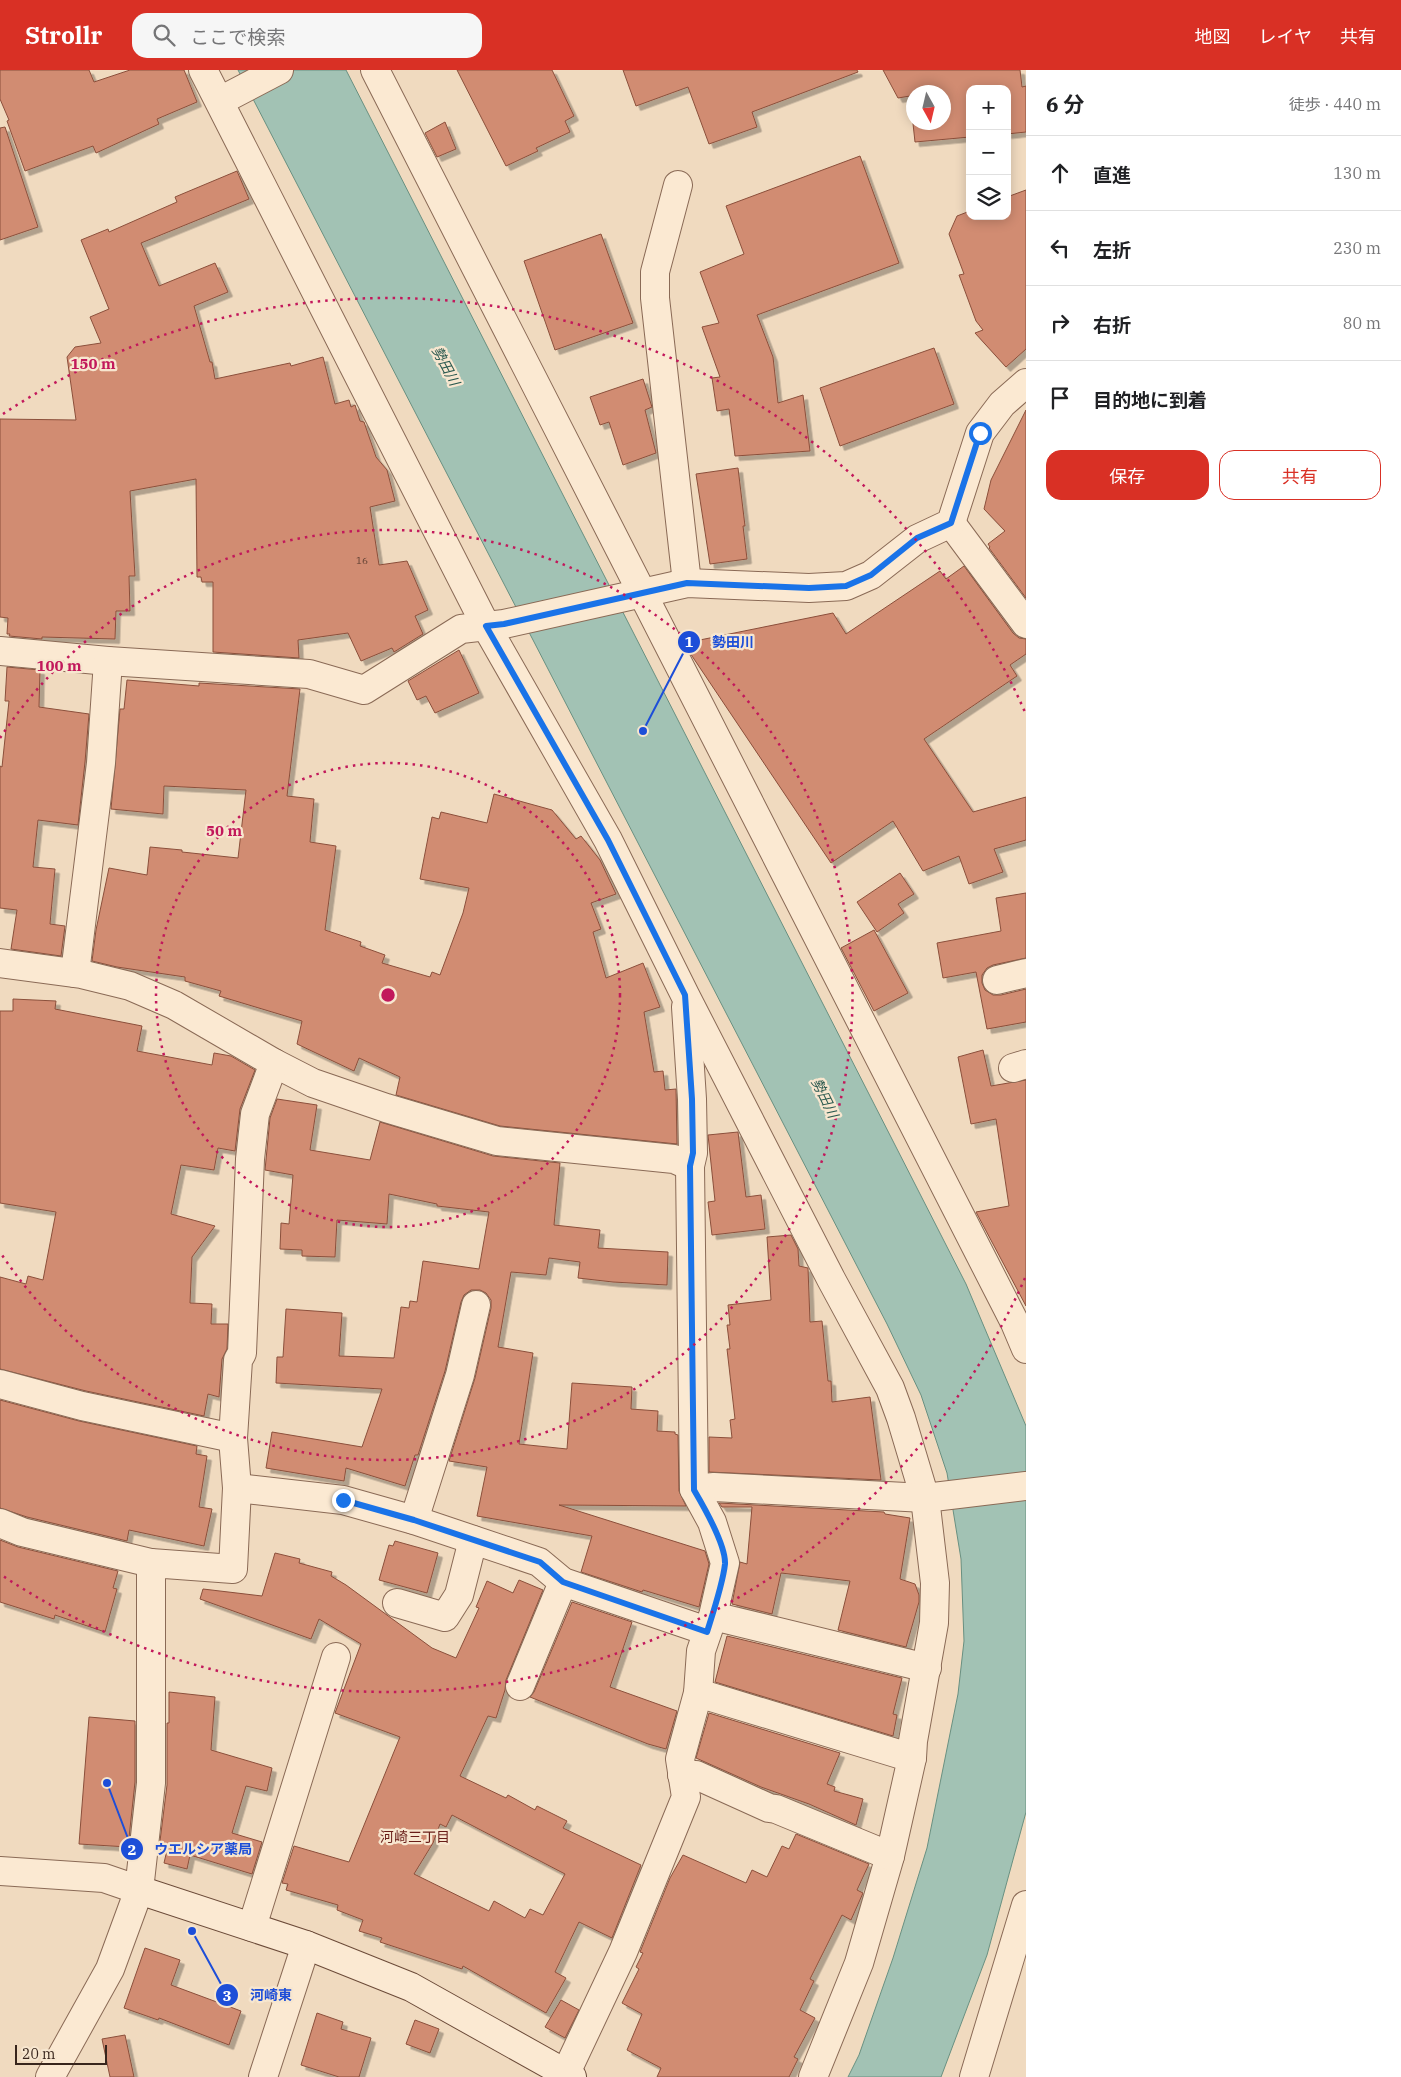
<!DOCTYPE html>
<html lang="ja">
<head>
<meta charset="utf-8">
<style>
  body { margin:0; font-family:"IBM Plex Serif","Noto Sans JP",serif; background:#f6f6f6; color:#202124 }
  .controls { position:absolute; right:15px; top:15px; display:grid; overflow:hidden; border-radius:10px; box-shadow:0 2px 12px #0003 }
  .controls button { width:45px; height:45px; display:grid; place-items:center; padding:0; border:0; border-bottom:1px solid #e0e0e0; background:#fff; color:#202124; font:25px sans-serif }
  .compass { position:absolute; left:906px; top:15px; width:45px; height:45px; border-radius:50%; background:#fff; box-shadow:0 2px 12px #0003; rotate:172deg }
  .scale { position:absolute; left:15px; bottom:12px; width:92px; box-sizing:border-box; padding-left:5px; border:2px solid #38251c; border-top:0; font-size:14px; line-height:18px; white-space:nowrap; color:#38251c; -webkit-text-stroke:4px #f7e6cf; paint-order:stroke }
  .stop { position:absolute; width:15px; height:15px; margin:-11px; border:4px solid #1a73e8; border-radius:50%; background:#fff }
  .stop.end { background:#1a73e8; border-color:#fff; box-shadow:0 1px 5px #0008 }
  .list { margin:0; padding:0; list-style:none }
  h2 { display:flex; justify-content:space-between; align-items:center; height:65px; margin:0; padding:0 20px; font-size:21px }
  h2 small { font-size:16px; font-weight:400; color:#757577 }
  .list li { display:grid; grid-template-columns:32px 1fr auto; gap:15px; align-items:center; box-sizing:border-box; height:75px; padding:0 20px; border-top:1px solid #e0e0e0 }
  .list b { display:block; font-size:19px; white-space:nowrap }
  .list em { font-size:16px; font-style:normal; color:#757577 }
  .actions { display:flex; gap:10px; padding:15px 20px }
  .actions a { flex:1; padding:11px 0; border:1px solid #d93025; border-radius:15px; text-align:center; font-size:18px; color:#d93025 }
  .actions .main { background:#d93025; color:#fff }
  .icon { flex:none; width:28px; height:28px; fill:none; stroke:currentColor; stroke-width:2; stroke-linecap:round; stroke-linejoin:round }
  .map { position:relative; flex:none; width:1026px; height:2007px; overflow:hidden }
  header { display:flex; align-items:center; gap:30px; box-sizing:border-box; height:70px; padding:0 25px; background:#d93025; color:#fff }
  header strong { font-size:24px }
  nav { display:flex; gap:28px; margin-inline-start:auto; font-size:18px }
  .search { width:350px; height:45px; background:#f6f6f6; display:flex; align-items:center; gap:12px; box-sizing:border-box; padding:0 18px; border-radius:15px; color:#757577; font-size:19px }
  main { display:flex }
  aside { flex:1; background:#fff }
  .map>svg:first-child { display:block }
  .water { fill:#a2c2b4; stroke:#699081 }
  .building { fill:#d18c72; stroke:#8b4f3b; fill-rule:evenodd; filter:url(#shadow) }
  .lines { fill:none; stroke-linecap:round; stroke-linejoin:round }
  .street-casing { stroke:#8a6a56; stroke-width:30 }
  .secondary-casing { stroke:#6c4b39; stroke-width:30 }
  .street { stroke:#fbe9d2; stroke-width:28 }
  .secondary { stroke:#fbe9d2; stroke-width:28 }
  .route { stroke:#1a73e8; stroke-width:6 }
  .ring { fill:none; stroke:#c2185b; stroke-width:2.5; stroke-dasharray:2.5 5 }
  .labels { text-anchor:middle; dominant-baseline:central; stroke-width:4.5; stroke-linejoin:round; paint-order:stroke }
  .number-label { font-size:10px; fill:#5e3f32 }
  .water-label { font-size:14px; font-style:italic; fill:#2a594f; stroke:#f7e6cf }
  .neighbourhood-label { font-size:14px; fill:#681d18; stroke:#f7e6cf }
  .centre { fill:#c2185b; stroke:#f7e6cf; stroke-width:2.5 }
  .ring-label { font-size:15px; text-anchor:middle; font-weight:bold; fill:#c2185b; stroke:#f7e6cf; stroke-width:4.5; stroke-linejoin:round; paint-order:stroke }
  .leader { fill:none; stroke:#1d4ed8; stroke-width:2 }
  .callout-dot { fill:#1d4ed8; stroke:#f7e6cf; stroke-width:2 }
  .mark-label { font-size:15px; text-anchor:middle; font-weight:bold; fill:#fff }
  .callout-label { font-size:14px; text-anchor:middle; font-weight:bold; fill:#1d4ed8; stroke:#f7e6cf; stroke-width:4.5; stroke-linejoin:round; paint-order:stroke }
</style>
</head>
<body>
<header>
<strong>Strollr</strong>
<div class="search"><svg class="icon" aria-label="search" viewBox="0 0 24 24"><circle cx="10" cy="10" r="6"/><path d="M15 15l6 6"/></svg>ここで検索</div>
<nav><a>地図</a><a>レイヤ</a><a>共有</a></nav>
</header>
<main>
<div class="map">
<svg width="1026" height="2007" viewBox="0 0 1026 2007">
  <defs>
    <filter id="shadow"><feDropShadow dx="4.5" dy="4.5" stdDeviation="0" flood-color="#0004"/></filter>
  </defs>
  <rect width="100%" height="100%" fill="#f0dabf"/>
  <!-- water -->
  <path class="water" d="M 238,0 L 346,0 L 966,1214 L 1026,1356 L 1026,1742 L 987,1885 L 941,2007 L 848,2007 L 859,1985 L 893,1888 L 927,1778 L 958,1624 L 964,1571 L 961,1489 L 947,1403 L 921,1325 L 887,1254 Z"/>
  <!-- building -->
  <g class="building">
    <path d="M 0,0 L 89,0 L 94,12 L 130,0 L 184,0 L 197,32 L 157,49 L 159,54 L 96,83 L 93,76 L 25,101 L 7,51 L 9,50 L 0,29 Z"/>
    <path d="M 457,0 L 552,0 L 574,46 L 565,51 L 570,62 L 536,78 L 538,81 L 506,96 Z"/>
    <path d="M 623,0 L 857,0 L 858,2 L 752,42 L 757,57 L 709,74 L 688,17 L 636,36 Z"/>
    <path d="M 883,0 L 1020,0 L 1022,17 L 1026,16 L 1026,62 L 1007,64 L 1007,19 L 970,19 L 970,67 L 915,72 L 910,26 L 898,28 ZM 914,22 L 944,22 L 944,52 L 914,52 Z"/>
    <path d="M 445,52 L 456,79 L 437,87 L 425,63 Z"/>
    <path d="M 5,57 L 38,157 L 0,170 L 0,58 Z"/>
    <path d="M 860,86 L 899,193 L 757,245 L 773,287 L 778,333 L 803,325 L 810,381 L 735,386 L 729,339 L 717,341 L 712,308 L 720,307 L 702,257 L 719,253 L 700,202 L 744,184 L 726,136 Z"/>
    <path d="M 237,101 L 249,129 L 141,173 L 159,216 L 215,193 L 228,222 L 194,236 L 210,292 L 212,292 L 215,309 L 290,293 L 291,296 L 323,287 L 335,334 L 349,330 L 351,337 L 355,335 L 360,351 L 364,352 L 376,387 L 387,400 L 395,431 L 370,437 L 379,495 L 407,491 L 428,540 L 415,546 L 423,564 L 394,582 L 392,578 L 361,591 L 348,563 L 298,570 L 299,588 L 213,582 L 213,512 L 202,512 L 201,507 L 197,507 L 196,409 L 130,421 L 135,506 L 129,506 L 130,541 L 116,541 L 115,569 L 42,567 L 42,569 L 9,566 L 10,564 L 7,564 L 8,548 L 0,547 L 0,349 L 76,350 L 67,287 L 75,277 L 101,273 L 90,247 L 109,239 L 81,170 L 108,159 L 109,162 L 177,132 L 175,127 Z"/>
    <path d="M 1026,120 L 1026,279 L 1006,297 L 975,263 L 983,260 L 976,251 L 959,205 L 964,204 L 949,164 L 957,146 L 970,141 L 970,146 L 1007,146 L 1007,127 Z"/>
    <path d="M 601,164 L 633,253 L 555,280 L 524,191 Z"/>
    <path d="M 934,278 L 954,334 L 840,376 L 820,318 Z"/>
    <path d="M 643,309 L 652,337 L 645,340 L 656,383 L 623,395 L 609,352 L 600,355 L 590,327 Z"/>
    <path d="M 1026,340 L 1026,528 L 989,478 L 990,477 L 988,474 L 1005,461 L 984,439 L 991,410 Z"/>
    <path d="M 738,398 L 745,456 L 743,456 L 747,489 L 710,494 L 696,404 Z"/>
    <path d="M 964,496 L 1013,563 L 1019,568 L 1026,569 L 1026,584 L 1010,595 L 1017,606 L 924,669 L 973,742 L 1026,727 L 1026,770 L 994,779 L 1003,802 L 969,814 L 959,786 L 923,801 L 893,751 L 831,793 L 692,586 L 685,573 L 833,543 L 846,564 L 940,501 L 946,509 Z"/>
    <path d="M 459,580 L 479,623 L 435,643 L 426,626 L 417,630 L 408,611 Z"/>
    <path d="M 7,597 L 40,600 L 39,637 L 89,644 L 85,692 L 78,755 L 38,750 L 33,797 L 55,799 L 50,854 L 65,856 L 61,886 L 11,879 L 17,840 L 0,838 L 0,696 L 2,697 L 9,631 L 5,631 Z"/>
    <path d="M 127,610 L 199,616 L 199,613 L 300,619 L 287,726 L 314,729 L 310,772 L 336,776 L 325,860 L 361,872 L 360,876 L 385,885 L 382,893 L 430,907 L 432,902 L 440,905 L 463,843 L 469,818 L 420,809 L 432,747 L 439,749 L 441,742 L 487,753 L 494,724 L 552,740 L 576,769 L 581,766 L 600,790 L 616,824 L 591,833 L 601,859 L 593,862 L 606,908 L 643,893 L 660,937 L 644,942 L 654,1002 L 663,1001 L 665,1020 L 676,1019 L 677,1074 L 500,1056 L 396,1025 L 400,1007 L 359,988 L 354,1001 L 297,974 L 302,951 L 219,926 L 221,921 L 185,911 L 185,907 L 117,897 L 92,891 L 96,860 L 109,798 L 147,805 L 150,777 L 182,780 L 182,782 L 238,788 L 246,720 L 164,716 L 163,744 L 111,739 L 120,639 L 124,639 Z"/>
    <path d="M 900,803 L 914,824 L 898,834 L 904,843 L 877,862 L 857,832 Z"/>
    <path d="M 1026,823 L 1026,888 L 993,895 L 987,898 L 982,905 L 982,913 L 985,920 L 993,925 L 1001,925 L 1026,919 L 1026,952 L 987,959 L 976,902 L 943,908 L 937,873 L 1001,861 L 996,828 Z"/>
    <path d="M 874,860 L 908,923 L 874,941 L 841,878 Z"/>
    <path d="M 13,929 L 56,931 L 55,939 L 142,956 L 137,981 L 212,995 L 214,983 L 231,986 L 255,1000 L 240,1039 L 235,1081 L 218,1078 L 214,1100 L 181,1095 L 171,1144 L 215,1156 L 192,1187 L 190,1233 L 212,1234 L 211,1254 L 228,1254 L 227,1279 L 222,1289 L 219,1327 L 208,1324 L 204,1346 L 86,1321 L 0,1299 L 0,1207 L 26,1214 L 28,1206 L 43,1210 L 56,1142 L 0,1133 L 0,941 L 13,941 Z"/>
    <path d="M 983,980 L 991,1016 L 1026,1010 L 1026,1236 L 976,1142 L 1009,1136 L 996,1049 L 971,1054 L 958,987 Z"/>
    <path d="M 277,1029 L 317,1035 L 310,1080 L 370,1090 L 380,1052 L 493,1086 L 560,1093 L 554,1155 L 600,1160 L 598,1178 L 668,1182 L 667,1215 L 613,1212 L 578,1208 L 580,1192 L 549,1188 L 546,1205 L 511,1202 L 498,1277 L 533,1283 L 519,1374 L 567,1379 L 572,1313 L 632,1317 L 631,1339 L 658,1341 L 657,1361 L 675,1362 L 675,1364 L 678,1365 L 679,1421 L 686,1436 L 559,1435 L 705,1481 L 709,1494 L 699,1537 L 643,1520 L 642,1522 L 581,1502 L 592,1466 L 477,1446 L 487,1397 L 449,1391 L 475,1308 L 491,1238 L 491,1230 L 486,1223 L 480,1220 L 471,1220 L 464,1225 L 461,1232 L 445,1301 L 418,1385 L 415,1385 L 405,1416 L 346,1398 L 344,1411 L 266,1398 L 272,1362 L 362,1377 L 382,1319 L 276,1313 L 277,1287 L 283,1287 L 286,1239 L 342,1243 L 339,1286 L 394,1288 L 401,1237 L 409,1238 L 410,1231 L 417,1232 L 423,1191 L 479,1199 L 489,1142 L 437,1136 L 437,1134 L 389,1124 L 387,1154 L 337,1150 L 335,1187 L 302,1186 L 302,1180 L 280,1179 L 281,1153 L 289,1154 L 293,1105 L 265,1100 L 270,1048 Z"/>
    <path d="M 738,1062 L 746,1127 L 761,1125 L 765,1159 L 712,1165 L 708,1132 L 715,1131 L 708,1065 Z"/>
    <path d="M 791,1165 L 798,1179 L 799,1196 L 808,1198 L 810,1252 L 822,1251 L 828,1311 L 831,1311 L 832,1332 L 870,1327 L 881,1410 L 709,1402 L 709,1367 L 732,1368 L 730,1350 L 735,1349 L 727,1279 L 730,1279 L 727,1255 L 730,1255 L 728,1235 L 771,1230 L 767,1167 Z"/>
    <path d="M 0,1330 L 79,1351 L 197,1376 L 196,1384 L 207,1386 L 199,1437 L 212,1439 L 204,1476 L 129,1460 L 127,1471 L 27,1447 L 0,1438 Z"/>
    <path d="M 719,1433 L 884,1442 L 885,1444 L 910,1448 L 900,1509 L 915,1514 L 919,1525 L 919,1532 L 906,1577 L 838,1560 L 850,1511 L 781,1503 L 772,1544 L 732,1534 L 740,1492 L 747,1494 L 752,1437 L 722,1437 Z"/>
    <path d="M 0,1470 L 18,1477 L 118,1501 L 113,1518 L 117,1519 L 105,1562 L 55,1545 L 54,1549 L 0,1532 Z"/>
    <path d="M 395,1471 L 438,1483 L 427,1523 L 379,1510 L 389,1475 L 393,1476 Z"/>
    <path d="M 275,1483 L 300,1489 L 299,1493 L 332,1502 L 331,1506 L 346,1515 L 432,1578 L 456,1588 L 479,1538 L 476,1537 L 487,1511 L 513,1523 L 519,1510 L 543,1520 L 506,1610 L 505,1620 L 496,1648 L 488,1646 L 460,1706 L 506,1728 L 508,1725 L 535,1740 L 537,1736 L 567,1751 L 563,1758 L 641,1795 L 612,1868 L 579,1852 L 555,1902 L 566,1908 L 546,1943 L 463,1896 L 462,1899 L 380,1872 L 382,1868 L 359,1861 L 363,1850 L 337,1840 L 338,1835 L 286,1820 L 288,1814 L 282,1813 L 294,1776 L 349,1792 L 400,1667 L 335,1643 L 361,1574 L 319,1549 L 311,1569 L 200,1529 L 203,1519 L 262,1526 ZM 452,1745 L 565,1804 L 543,1845 L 530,1839 L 525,1848 L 494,1831 L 489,1841 L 414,1804 L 433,1773 L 440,1754 L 446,1757 Z"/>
    <path d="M 572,1532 L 632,1552 L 610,1617 L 677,1641 L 666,1679 L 648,1674 L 530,1627 L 534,1622 Z"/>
    <path d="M 727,1566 L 902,1608 L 893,1644 L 897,1645 L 893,1666 L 715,1612 Z"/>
    <path d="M 169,1622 L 215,1627 L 211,1680 L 272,1698 L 267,1721 L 246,1716 L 232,1763 L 262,1772 L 252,1804 L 190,1785 L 187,1799 L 164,1793 L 167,1780 L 159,1779 L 167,1715 L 167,1653 L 169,1653 Z"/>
    <path d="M 709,1643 L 840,1683 L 827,1714 L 835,1717 L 834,1721 L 863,1729 L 856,1755 L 809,1734 L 761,1717 L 696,1688 Z"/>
    <path d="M 89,1647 L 135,1651 L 135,1712 L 128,1777 L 79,1774 Z"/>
    <path d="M 796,1764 L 869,1794 L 857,1820 L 863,1823 L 851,1850 L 842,1845 L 810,1909 L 814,1911 L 800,1940 L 815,1948 L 794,1987 L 798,1989 L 789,2007 L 657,2007 L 661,1998 L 627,1980 L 642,1944 L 622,1933 L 639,1899 L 636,1897 L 643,1883 L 640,1882 L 670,1808 L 683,1785 L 746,1813 L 752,1800 L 767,1807 L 782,1776 L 789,1779 Z"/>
    <path d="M 145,1878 L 180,1890 L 171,1915 L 241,1941 L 229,1975 L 159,1948 L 158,1950 L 124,1938 Z"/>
    <path d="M 561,1930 L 579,1940 L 565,1968 L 545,1957 Z"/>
    <path d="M 317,1943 L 343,1952 L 341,1959 L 371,1968 L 359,2007 L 339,2007 L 301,1995 Z"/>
    <path d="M 415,1950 L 439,1959 L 430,1983 L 406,1974 Z"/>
    <path d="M 125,1965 L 134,2007 L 110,2007 L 102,1969 Z"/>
  </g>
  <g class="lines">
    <!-- street casing -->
    <g class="street-casing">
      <g id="street">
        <path d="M 203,0 L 486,556 L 608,770 L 685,925 L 831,1209 L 890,1318 L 901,1348 L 925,1428 L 935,1513 L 934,1553 L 913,1671 L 912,1688 L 890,1786 L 859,1893 L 813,2007"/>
        <path d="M 375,0 L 1015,1253 L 1026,1279"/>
        <path d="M 220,31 L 279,0"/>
        <path d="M 678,115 L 655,202 L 655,228 L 687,513"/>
        <path d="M 951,453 L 1026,554"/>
        <path d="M 0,581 L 108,591 L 309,604 L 364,620 L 461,559 L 504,554 L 687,513 L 809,518 L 846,516 L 871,505 L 917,469 L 951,453 L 980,363 L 1002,334 L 1026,313"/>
        <path d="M 0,893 L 81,904 L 130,916 L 174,935 L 274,993 L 313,1013 L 386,1038 L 497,1071 L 674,1089 L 690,1096"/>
        <path d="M 75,903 L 101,693 L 108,591"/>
        <path d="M 997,910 L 1026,903"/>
        <path d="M 1013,998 L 1026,994"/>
        <path d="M 0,1314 L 82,1336 L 233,1368"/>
        <path d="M 237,1418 L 343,1430 L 414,1450 L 539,1492 L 563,1512 L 707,1561"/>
        <path d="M 694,1419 L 714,1417 L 925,1428 L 1026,1416"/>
        <path d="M 414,1450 L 460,1305 L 476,1235"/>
        <path d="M 0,1453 L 22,1462 L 151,1493"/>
        <path d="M 397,1533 L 445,1547 L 459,1525 L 473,1470"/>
        <path d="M 713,1546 L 927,1598"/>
        <path d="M 520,1616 L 563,1512"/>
        <path d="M 698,1623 L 912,1688"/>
        <path d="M 682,1705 L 696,1705 L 769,1738 L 776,1739 L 890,1786"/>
        <path d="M 0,1801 L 104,1808 L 139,1820"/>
        <path d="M 252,1857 L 336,1587"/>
        <path d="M 50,2007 L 110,1899 L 139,1820 L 151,1713 L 151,1493 L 233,1499 L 237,1418 L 233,1368 L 238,1290 L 242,1283 L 250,1089 L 255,1044 L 274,993"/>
        <path d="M 263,2007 L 306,1875"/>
        <path d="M 564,2007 L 623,1882 L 686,1727 L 680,1689 L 698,1623 L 701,1581 L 713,1546 L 725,1493 L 712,1452 L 694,1419 L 690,1096 L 693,1083 L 692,1029 L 686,937"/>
        <path d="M 974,2007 L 1026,1835"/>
      </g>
    </g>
    <!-- secondary casing -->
    <g class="secondary-casing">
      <path id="secondary" d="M 139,1820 L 306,1875 L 411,1917 L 572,2007"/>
    </g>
    <!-- street -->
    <use href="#street" class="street"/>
    <!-- secondary -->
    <use href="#secondary" class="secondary"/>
  </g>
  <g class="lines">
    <!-- route -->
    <path class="route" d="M 343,1430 L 414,1450 L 540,1492 L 563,1512 L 707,1562 C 713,1543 723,1513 725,1494 C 726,1475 704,1437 694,1420 L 690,1096 L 693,1083 L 692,1029 L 685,925 L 608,770 L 486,556 L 504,554 L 687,513 L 809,518 L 846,516 L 871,505 L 917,468 L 951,453 L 980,363"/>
  </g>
  <!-- distance rings -->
  <g class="ring">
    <circle cx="388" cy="925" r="232"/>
    <path d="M0 668A465 465 0 1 1 0 1182"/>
    <path d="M1025 1208A697 697 0 0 1 3 1506M3 344A697 697 0 0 1 1025 642"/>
  </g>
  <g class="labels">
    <!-- number labels -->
    <g class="number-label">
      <text x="362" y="490">16</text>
    </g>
    <!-- water labels -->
    <g class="water-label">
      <text transform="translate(446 296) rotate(62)">勢田川</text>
      <text transform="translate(825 1028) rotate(64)">勢田川</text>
    </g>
    <!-- neighbourhood labels -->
    <g class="neighbourhood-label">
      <text x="415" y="1767">河崎三丁目</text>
    </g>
  </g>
  <circle cx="388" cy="925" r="8" class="centre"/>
  <g class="ring-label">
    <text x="93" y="299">150 m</text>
    <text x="59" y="601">100 m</text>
    <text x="224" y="766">50 m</text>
  </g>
  <!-- callouts -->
  <path class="leader" d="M643 661L689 572M107 1713L132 1779M192 1861L227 1925"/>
  <g class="callout-dot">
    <circle cx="643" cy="661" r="5"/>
    <circle cx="107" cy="1713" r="5"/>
    <circle cx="192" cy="1861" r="5"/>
    <circle cx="689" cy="572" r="12"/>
    <circle cx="132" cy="1779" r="12"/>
    <circle cx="227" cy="1925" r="12"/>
  </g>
  <g class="mark-label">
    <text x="689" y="577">1</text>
    <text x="132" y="1785">2</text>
    <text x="227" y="1931">3</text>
  </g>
  <g class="callout-label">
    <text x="733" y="577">勢田川</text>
    <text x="203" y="1784">ウエルシア薬局</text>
    <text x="271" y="1930">河崎東</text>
  </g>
</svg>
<div class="controls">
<button>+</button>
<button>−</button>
<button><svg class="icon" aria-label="layers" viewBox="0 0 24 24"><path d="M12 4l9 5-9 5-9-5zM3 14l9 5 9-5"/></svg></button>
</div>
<svg class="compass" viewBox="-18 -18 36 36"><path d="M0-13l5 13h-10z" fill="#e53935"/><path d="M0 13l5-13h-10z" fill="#757577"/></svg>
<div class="scale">20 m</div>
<div class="stop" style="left:980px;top:363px"></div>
<div class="stop end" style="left:343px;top:1430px"></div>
</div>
<aside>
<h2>6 分<small>徒歩 · 440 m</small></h2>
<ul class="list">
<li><svg class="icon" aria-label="ahead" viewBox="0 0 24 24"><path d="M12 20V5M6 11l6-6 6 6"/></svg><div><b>直進</b></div><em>130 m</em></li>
<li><svg class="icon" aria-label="left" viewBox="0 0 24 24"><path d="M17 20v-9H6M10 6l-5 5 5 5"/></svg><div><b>左折</b></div><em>230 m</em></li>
<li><svg class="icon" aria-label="right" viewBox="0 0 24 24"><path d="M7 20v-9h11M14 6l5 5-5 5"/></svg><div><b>右折</b></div><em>80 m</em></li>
<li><svg class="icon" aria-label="arrive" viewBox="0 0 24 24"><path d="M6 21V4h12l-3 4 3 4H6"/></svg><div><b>目的地に到着</b></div></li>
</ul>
<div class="actions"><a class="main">保存</a><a>共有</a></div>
</aside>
</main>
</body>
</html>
